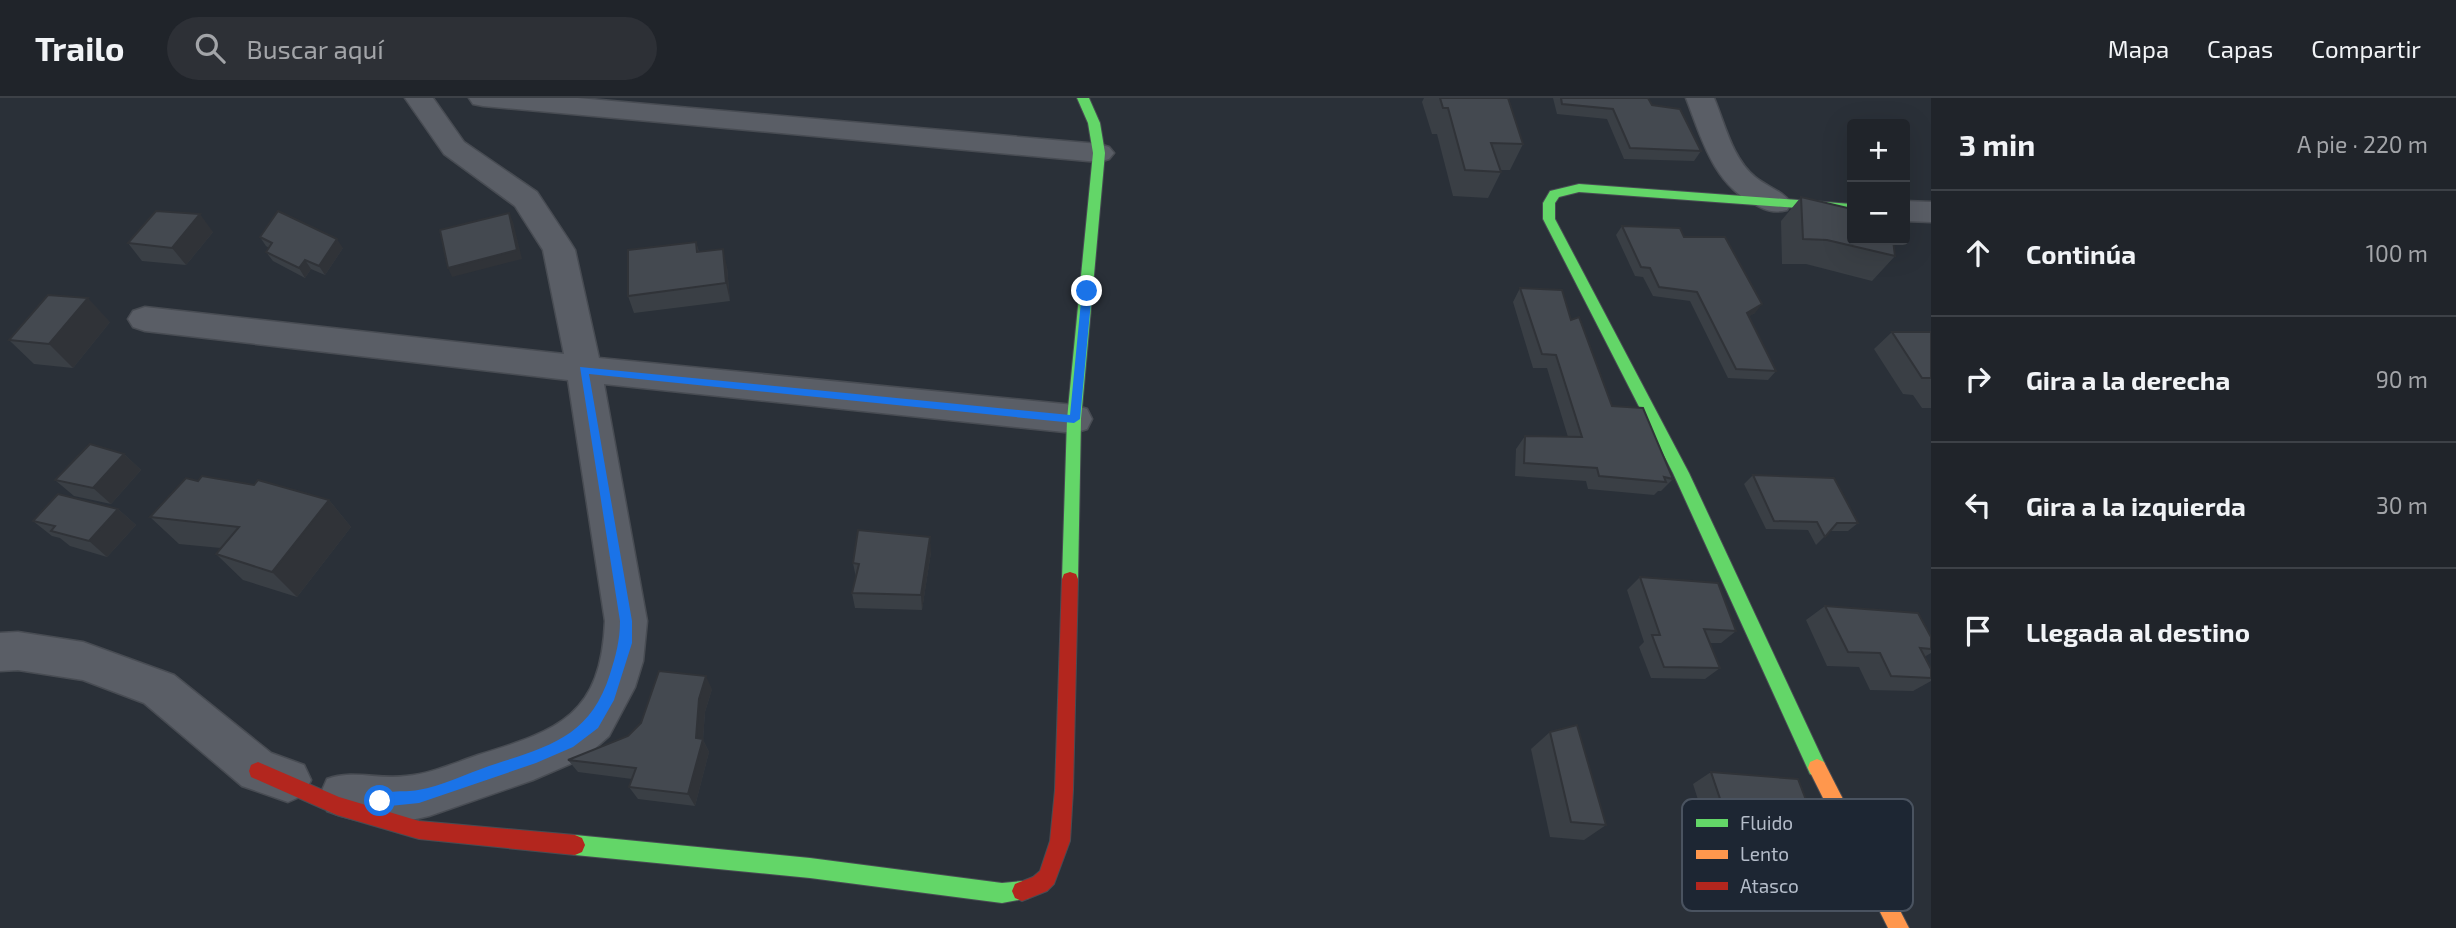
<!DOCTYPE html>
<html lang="es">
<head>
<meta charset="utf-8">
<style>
  body { margin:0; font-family:"Exo 2",sans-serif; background:#2d3036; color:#f1f3f6 }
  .controls { position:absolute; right:21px; top:21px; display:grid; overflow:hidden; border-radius:7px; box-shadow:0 7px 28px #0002 }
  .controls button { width:63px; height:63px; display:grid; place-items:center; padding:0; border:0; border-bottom:2px solid #3d4147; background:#20242a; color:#f1f3f6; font:35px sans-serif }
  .stop { position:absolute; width:21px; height:21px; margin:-16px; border:5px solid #1a73e8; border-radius:50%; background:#fff }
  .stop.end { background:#1a73e8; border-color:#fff; box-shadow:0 2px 7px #0008 }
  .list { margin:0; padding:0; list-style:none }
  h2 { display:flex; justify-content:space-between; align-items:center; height:91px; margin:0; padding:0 28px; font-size:30px }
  h2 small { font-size:23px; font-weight:400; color:#a2a4a8 }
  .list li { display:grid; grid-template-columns:46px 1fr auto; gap:21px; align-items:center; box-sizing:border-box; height:126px; padding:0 28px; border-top:2px solid #3d4147 }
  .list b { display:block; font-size:26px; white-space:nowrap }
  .list em { font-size:23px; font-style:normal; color:#a2a4a8 }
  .icon { flex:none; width:38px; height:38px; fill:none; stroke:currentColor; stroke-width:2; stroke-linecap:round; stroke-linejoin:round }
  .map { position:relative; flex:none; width:1931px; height:830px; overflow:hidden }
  header { display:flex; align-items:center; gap:42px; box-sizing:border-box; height:98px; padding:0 35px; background:#20242a; border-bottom:2px solid #3d4147 }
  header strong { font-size:33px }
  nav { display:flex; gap:38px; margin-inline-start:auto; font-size:24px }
  .search { width:490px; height:63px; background:#2d3036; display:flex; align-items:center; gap:18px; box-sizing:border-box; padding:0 24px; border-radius:38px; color:#a2a4a8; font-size:26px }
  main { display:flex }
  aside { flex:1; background:#20242a }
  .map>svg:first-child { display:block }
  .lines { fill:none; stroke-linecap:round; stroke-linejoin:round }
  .street-casing { stroke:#484c53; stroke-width:3 }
  .fast-casing { stroke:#484c53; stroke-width:2 }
  .slow-casing { stroke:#484c53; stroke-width:2 }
  .jam-casing { stroke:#484c53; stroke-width:2 }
  .street { fill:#5a5e66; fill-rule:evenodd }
  .fast { fill:#63d668; fill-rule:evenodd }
  .slow { fill:#ff974d; fill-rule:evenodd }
  .jam { fill:#b3261e; fill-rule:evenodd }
  .wall { fill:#3a3f45 }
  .shaded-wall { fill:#303338 }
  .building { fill:#444950; stroke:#303338; stroke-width:2 }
  .route { fill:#1a73e8 }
  .key { fill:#1d2633; stroke:#4a5360; stroke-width:2 }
  .key-label { font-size:19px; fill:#b4bcc9 }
</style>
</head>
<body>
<header>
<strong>Trailo</strong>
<div class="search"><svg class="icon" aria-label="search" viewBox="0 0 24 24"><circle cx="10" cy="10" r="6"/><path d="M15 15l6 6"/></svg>Buscar aquí</div>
<nav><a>Mapa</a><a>Capas</a><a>Compartir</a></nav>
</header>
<main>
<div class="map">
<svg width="1931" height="830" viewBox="0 0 1931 830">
  <rect width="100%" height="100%" fill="#2a3038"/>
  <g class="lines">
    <!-- street casing -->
    <g class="street-casing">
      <g id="street">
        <path d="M 405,0 L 433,0 L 464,44 L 537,94 L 570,144 L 575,152 L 599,260 L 1074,307 L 1087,311 L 1092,321 L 1087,331 L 1074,335 L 604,286 L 647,523 L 643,563 L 635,589 L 609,638 L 584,660 L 533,682 L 429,718 C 396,727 359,726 327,713 L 320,697 L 327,681 C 353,671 378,682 406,678 C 431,676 454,665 478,657 C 560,632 601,617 605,523 L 568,282 L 145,233 L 133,229 L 128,221 L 133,213 L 145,209 L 564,256 L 543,152 L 515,108 L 444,56 Z"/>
        <path d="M 469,0 L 578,0 L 1099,46 L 1109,49 L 1114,55 L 1109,61 L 1099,64 L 483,8 L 473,6 Z"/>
        <path d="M 1686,0 L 1714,0 C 1725,26 1732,60 1755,79 C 1767,89 1783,93 1791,105 L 1787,112 C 1774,115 1767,113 1756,107 C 1713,86 1702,41 1686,0 Z"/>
        <path d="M 1905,103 L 1931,104 L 1931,124 L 1905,123 Z"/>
        <path d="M 18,534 L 83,544 L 174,577 L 271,655 L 304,667 L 311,682 L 304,697 L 288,704 L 242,688 L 144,605 L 83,582 L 18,572 L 0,573 L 0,535 Z"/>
      </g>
    </g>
    <!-- fast casing -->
    <g class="fast-casing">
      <g id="fast">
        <path d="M 1077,0 L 1089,0 L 1100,25 L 1105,55 L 1081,321 L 1078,481 L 1076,486 L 1070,488 L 1064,486 L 1062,481 L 1067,321 L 1093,55 L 1088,25 Z"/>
        <path d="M 1579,86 L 1852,106 L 1852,114 L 1579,94 L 1559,99 L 1555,105 L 1555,121 L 1689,375 L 1824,664 L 1826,670 L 1824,676 L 1817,679 L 1810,676 L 1673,375 L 1543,121 L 1543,105 L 1550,93 Z"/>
        <path d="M 575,737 L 810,760 L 1002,785 L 1022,783 L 1029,786 L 1032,793 L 1029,800 L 1002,805 L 810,780 L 575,757 L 568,754 L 565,747 L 568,740 Z"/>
      </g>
    </g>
    <!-- slow casing -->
    <g class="slow-casing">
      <path id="slow" d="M 1817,661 L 1824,664 L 1909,830 L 1888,830 L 1808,670 L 1810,664 Z"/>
    </g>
    <!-- jam casing -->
    <g class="jam-casing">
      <g id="jam">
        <path d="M 1070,474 L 1076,476 L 1078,481 L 1073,692 L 1070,743 L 1054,786 L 1047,793 L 1022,803 L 1015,800 L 1012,793 L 1015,786 L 1033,779 L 1040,773 L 1050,743 L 1055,692 L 1062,481 L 1064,476 Z"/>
        <path d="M 258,664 L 339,699 L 419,723 L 575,737 L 582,740 L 585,747 L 582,754 L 575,757 L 419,741 L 337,717 L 251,679 L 249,673 L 251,667 Z"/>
      </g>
    </g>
    <!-- street -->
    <use href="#street" class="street"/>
    <!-- fast -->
    <use href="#fast" class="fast"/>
    <!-- slow -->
    <use href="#slow" class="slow"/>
    <!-- jam -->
    <use href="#jam" class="jam"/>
  </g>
  <!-- wall -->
  <g class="wall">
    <path d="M 1424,0 L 1508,0 L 1523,46 L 1510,72 L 1500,72 L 1501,74 L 1488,100 L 1453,98 L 1437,36 L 1432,36 L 1422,4 Z"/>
    <path d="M 1553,0 L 1648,0 L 1652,7 L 1701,53 L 1694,63 L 1624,61 L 1607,21 L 1557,16 Z"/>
    <path d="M 1801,99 L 1895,158 L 1872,183 L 1806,166 L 1782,166 L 1781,123 Z"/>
    <path d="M 1622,128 L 1684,139 L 1755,215 L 1749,218 L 1776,273 L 1768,282 L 1728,280 L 1690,203 L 1653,198 L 1643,179 L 1635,178 L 1616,137 Z"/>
    <path d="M 213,134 L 186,167 L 142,163 L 128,145 Z"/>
    <path d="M 260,139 L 343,150 L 325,177 L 311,171 L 305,180 L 273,163 L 266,154 L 269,150 L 266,148 Z"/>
    <path d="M 696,144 L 699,154 L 727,169 L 730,203 L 634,215 L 628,198 Z"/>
    <path d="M 1520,190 L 1571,222 L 1612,308 L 1673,381 L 1661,393 L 1658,393 L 1654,397 L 1588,391 L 1586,383 L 1515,378 L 1516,351 L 1525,338 L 1568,339 L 1547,270 L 1533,270 L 1513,204 Z"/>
    <path d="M 110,224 L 73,270 L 34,266 L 9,242 Z"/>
    <path d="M 1892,234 L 1931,234 L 1931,310 L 1922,310 L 1913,297 L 1903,296 L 1874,251 Z"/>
    <path d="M 124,356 L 141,372 L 111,406 L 74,398 L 55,382 Z"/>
    <path d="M 1753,377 L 1858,425 L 1848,433 L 1830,433 L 1816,447 L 1808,432 L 1766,431 L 1744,386 Z"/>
    <path d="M 198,383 L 329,402 L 351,429 L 297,499 L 243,482 L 216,456 L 221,450 L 179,446 L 150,419 Z"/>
    <path d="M 118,411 L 136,427 L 107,459 L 70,448 L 60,440 L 52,438 L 33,423 Z"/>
    <path d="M 931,454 L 922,512 L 855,510 L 852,495 L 856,480 L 853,465 Z"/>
    <path d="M 1640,479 L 1736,533 L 1721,545 L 1709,545 L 1720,570 L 1705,581 L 1651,580 L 1639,549 L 1644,544 L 1627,492 Z"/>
    <path d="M 1825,508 L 1931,539 L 1931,555 L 1924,559 L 1931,571 L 1931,583 L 1913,593 L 1870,592 L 1859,569 L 1827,568 L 1806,522 Z"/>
    <path d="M 712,591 L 705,614 L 703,642 L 709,654 L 695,708 L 638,701 L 629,689 L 632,681 L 578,674 L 568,662 L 628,638 Z"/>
    <path d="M 1550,634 L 1606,727 L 1584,742 L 1550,739 L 1531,651 Z"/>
    <path d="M 1711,674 L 1814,723 L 1795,732 L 1799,742 L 1777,753 L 1712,746 L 1693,686 Z"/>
  </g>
  <!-- shaded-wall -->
  <g class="shaded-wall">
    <path d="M 509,115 L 513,124 L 522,161 L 452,179 L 448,170 Z"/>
    <path d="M 200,116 L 213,134 L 186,167 L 172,150 Z"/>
    <path d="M 337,141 L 343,150 L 325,177 L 319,168 Z"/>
    <path d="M 723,151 L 727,169 L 730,203 L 726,185 Z"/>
    <path d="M 305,162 L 311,171 L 305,180 L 299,170 Z"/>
    <path d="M 88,200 L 110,224 L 73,270 L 49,246 Z"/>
    <path d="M 1762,206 L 1755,215 L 1740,224 L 1747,215 Z"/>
    <path d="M 124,356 L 141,372 L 111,406 L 93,390 Z"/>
    <path d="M 329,402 L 351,429 L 297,499 L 272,474 Z"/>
    <path d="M 118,411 L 136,427 L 107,459 L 89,443 Z"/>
    <path d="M 930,439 L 931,454 L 922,512 L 921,497 Z"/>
    <path d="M 706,578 L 712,591 L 705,614 L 703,642 L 709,654 L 695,708 L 688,696 L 696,640 L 699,601 Z"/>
  </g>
  <!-- building -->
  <g class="building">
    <path d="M 1440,0 L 1508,0 L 1523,46 L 1491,45 L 1501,74 L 1465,72 L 1448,10 L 1443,10 Z"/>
    <path d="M 1561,0 L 1648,0 L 1652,7 L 1680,11 L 1701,53 L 1630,50 L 1613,11 L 1562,6 Z"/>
    <path d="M 1801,99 L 1852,111 L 1852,142 L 1893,142 L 1895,158 L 1827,142 L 1803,141 Z"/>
    <path d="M 156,113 L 200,116 L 172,150 L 128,145 Z"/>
    <path d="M 278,113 L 337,141 L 319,168 L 305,162 L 299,170 L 266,154 L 272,145 L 260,139 Z"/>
    <path d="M 509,115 L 517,152 L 448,170 L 440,132 Z"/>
    <path d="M 1622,128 L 1680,130 L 1684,139 L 1725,139 L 1762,206 L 1747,215 L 1776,273 L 1736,271 L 1697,194 L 1659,189 L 1650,170 L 1641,169 Z"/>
    <path d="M 696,144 L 697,154 L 723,151 L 726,185 L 628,198 L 628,152 Z"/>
    <path d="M 1520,190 L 1562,192 L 1571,222 L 1579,219 L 1612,308 L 1643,310 L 1673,381 L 1664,379 L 1666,384 L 1599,378 L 1597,370 L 1524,365 L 1525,338 L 1582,339 L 1556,257 L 1542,256 Z"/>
    <path d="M 48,197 L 88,200 L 49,246 L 9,242 Z"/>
    <path d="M 1892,234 L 1931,234 L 1931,280 L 1922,280 Z"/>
    <path d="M 90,346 L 124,356 L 93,390 L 55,382 Z"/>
    <path d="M 1753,377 L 1834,380 L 1858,425 L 1837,425 L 1825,439 L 1817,424 L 1774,423 Z"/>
    <path d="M 202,378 L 254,387 L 258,382 L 329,402 L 272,474 L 216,456 L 239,429 L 150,419 L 186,380 L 198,383 Z"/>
    <path d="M 58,396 L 118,411 L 89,443 L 51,433 L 55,428 L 33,423 Z"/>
    <path d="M 858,432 L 930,439 L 921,497 L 852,495 L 859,466 L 853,465 Z"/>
    <path d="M 1640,479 L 1718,485 L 1736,533 L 1704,531 L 1720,570 L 1664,569 L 1652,537 L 1660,537 Z"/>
    <path d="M 1825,508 L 1918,515 L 1931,539 L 1931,551 L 1920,550 L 1931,571 L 1931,580 L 1891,578 L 1880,555 L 1848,554 Z"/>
    <path d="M 659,573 L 706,578 L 699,601 L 696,640 L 703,641 L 688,696 L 629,689 L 636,670 L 568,662 L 628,638 L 641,625 Z"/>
    <path d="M 1577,627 L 1606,727 L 1571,724 L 1550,634 Z"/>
    <path d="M 1711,674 L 1798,681 L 1814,723 L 1791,721 L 1799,742 L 1732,736 Z"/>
  </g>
  <!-- route -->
  <path class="route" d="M 1087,190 L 1092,193 L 1080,321 L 1074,325 L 589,276 L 632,523 L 632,545 L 614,602 L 598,630 L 573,649 L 536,665 L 419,705 L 380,709 L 375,707 L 373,703 C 379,690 405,695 418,692 C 442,688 466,676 489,668 C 547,649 590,640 610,576 C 616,557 620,542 620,523 L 580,269 L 1070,317 L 1082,193 Z"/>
  <!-- legend -->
  <rect x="1682" y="701" width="231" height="112" rx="10" class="key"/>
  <rect x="1696" y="721" width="32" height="8" fill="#63d668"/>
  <rect x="1696" y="752" width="32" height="9" fill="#ff974d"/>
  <rect x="1696" y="784" width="32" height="8" fill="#b3261e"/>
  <g class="key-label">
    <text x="1740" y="732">Fluido</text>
    <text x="1740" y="763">Lento</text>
    <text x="1740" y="795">Atasco</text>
  </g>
</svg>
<div class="controls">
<button>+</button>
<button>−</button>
</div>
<div class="stop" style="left:380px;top:703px"></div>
<div class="stop end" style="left:1087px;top:193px"></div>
</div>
<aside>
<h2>3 min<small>A pie · 220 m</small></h2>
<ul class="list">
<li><svg class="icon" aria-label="ahead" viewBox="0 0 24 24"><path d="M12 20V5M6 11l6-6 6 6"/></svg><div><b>Continúa</b></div><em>100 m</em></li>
<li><svg class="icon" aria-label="right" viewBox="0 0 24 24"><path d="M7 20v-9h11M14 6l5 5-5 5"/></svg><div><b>Gira a la derecha</b></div><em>90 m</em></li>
<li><svg class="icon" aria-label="left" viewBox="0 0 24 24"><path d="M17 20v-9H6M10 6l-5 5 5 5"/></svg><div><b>Gira a la izquierda</b></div><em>30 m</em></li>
<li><svg class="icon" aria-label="arrive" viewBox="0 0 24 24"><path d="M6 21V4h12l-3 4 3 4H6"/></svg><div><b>Llegada al destino</b></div></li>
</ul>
</aside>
</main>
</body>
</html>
